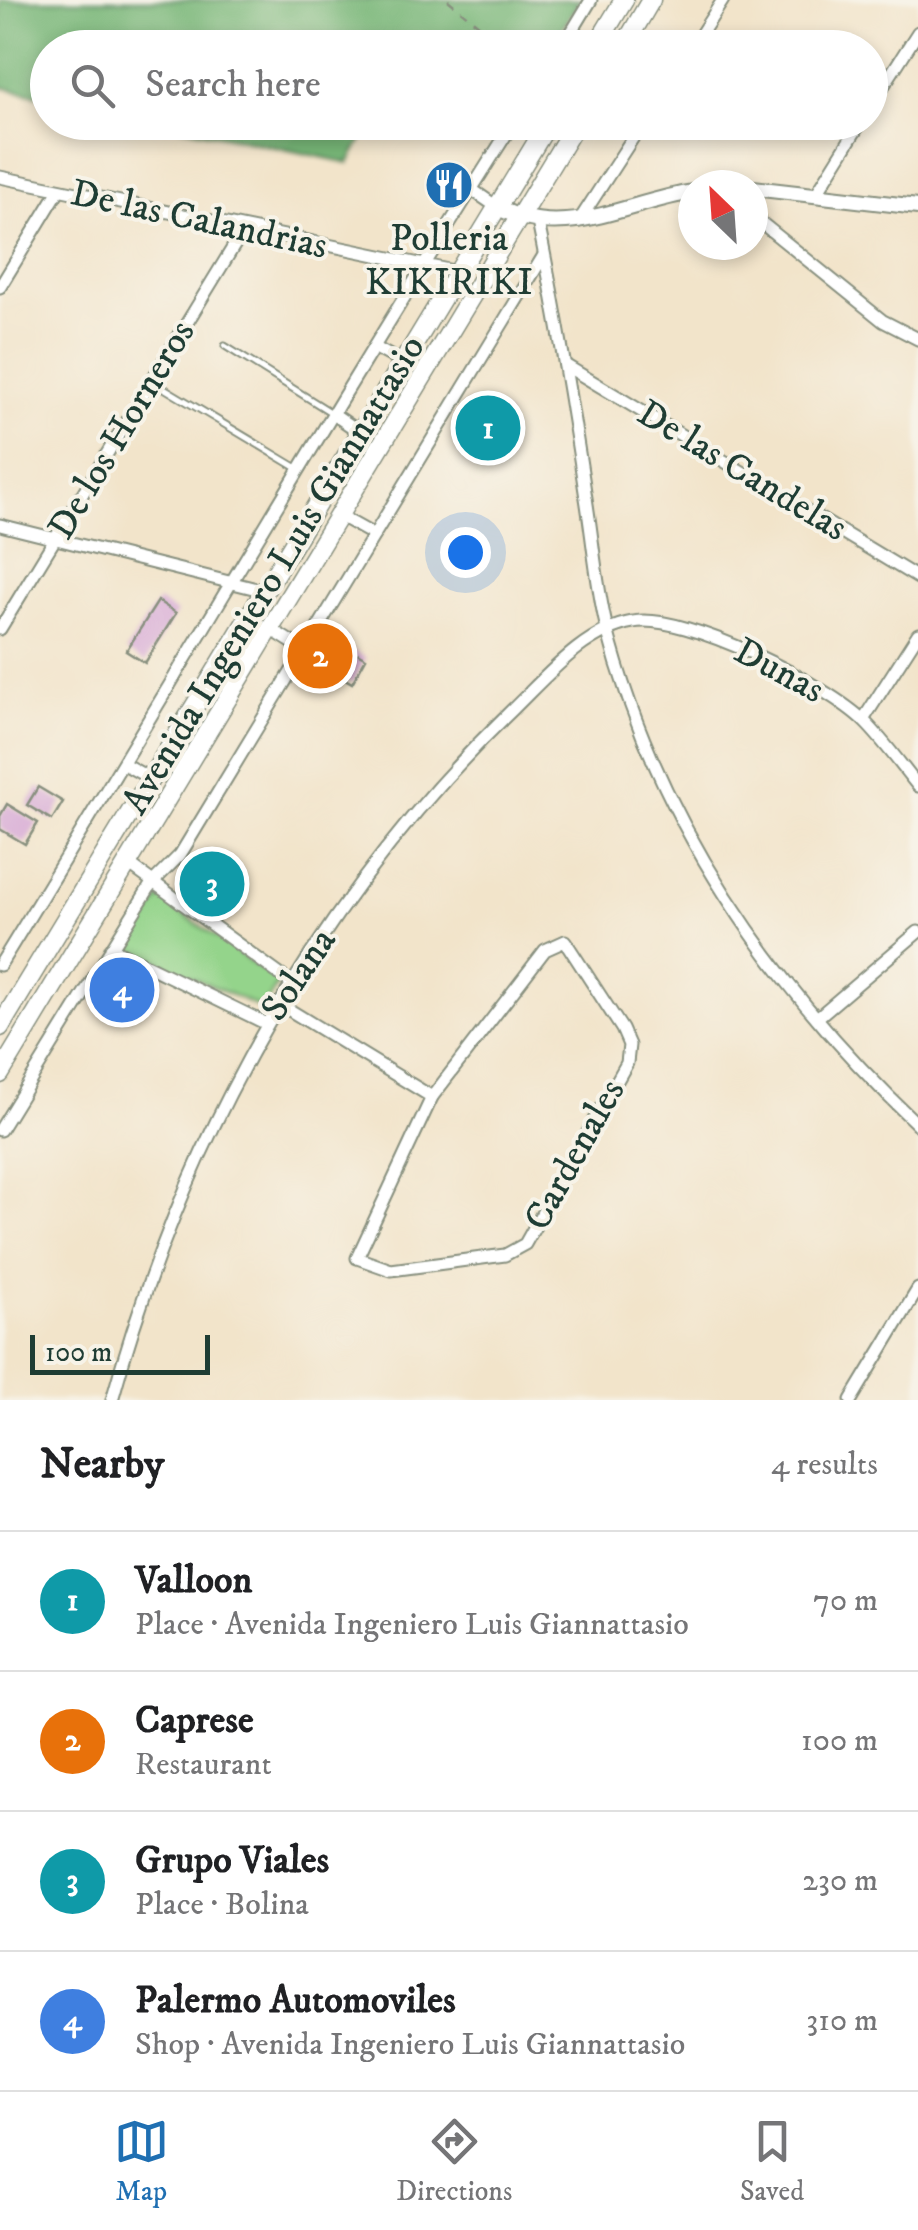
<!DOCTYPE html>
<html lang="en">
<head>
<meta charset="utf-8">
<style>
  body { margin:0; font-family:"IM FELL DW Pica",serif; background:#f2f2f2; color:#202124 }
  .compass { position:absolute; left:678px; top:170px; width:90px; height:90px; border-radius:50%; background:#fff; box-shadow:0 5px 15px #0003; rotate:335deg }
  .scale { position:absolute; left:30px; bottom:25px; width:180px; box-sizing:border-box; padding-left:10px; border:5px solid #1f3d34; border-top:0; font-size:28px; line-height:35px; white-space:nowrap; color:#1f3d34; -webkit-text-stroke:8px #f7f3e8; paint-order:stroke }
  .you { position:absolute; left:465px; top:552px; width:35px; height:35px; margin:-25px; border:8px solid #fff; border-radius:50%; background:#1a73e8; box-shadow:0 0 0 15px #1a73e833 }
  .badge { display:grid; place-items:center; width:65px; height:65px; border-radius:50%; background:#1f6fb2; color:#fff; font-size:32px; font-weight:700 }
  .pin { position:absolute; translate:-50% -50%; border:5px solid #fff; box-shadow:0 2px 10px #0006 }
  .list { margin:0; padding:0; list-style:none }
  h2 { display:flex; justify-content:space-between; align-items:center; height:130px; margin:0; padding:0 40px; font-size:42px }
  h2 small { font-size:32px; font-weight:400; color:#757577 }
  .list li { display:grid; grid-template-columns:65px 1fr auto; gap:30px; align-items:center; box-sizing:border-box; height:140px; padding:0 40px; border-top:2px solid #e0e0e0 }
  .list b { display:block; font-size:38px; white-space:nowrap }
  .list p { margin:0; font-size:32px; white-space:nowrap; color:#757577 }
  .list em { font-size:32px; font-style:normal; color:#757577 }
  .icon { flex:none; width:55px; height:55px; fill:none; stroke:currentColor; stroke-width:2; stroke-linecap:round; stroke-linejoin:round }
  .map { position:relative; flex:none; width:918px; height:1400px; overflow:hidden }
  .search { position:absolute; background:#fff; box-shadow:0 5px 15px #0003; left:30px; right:30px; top:30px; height:110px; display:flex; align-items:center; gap:25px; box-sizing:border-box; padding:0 35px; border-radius:55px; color:#757577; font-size:38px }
  .sheet { height:690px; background:#fff }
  nav { display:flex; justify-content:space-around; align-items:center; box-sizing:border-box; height:140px; border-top:2px solid #e0e0e0; background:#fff; font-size:28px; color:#757577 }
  nav a { display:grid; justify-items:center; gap:5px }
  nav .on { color:#1f6fb2 }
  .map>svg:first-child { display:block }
  .green { fill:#94d48b; stroke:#5a8860; stroke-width:2.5 }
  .forest { fill:#77b677; stroke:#4b7a56; stroke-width:2.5 }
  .building { fill:#d7a9d5 }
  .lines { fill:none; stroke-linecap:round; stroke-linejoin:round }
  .service-casing { stroke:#88907f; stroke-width:9 }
  .minor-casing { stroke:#88907f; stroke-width:15 }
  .tertiary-casing { stroke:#88907f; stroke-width:18 }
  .primary-casing { stroke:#88907f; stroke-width:21 }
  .path { stroke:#88907f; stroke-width:2.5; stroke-dasharray:8 8; stroke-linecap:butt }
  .service { stroke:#fff; stroke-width:5 }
  .minor { stroke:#fff; stroke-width:11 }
  .tertiary { stroke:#fff; stroke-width:14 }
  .primary { stroke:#fff; stroke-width:18 }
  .labels { text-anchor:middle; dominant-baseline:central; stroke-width:8; stroke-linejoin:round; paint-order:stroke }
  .street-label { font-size:38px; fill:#1f3d34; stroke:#f7f3e8 }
  .poi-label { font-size:38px; fill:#1f3d34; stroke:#f7f3e8 }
</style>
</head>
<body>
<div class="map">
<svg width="918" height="1400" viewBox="0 0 918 1400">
  <rect width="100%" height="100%" fill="#f7f3e8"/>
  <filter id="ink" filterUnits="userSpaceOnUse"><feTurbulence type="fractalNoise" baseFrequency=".01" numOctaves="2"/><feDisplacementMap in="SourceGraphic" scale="20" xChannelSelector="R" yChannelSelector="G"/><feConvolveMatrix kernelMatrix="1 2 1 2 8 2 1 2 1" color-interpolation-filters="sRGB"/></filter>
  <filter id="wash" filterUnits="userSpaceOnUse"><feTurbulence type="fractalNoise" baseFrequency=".0048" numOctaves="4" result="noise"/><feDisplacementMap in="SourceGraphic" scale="40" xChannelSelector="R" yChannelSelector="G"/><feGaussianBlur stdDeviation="2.25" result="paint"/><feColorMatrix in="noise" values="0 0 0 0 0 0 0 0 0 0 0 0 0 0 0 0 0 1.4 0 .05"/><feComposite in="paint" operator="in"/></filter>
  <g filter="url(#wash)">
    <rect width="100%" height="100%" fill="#f2e4ca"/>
    <!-- green -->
    <path class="green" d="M 160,897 L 279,982 L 263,1009 L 130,950 Z"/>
    <!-- forest -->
    <g class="forest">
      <path d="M 0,0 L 580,0 L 551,47 L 48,48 L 47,97 L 0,87 Z"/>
      <path d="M 164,123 L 371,123 L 349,163 Z"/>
    </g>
    <g id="blocks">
      <!-- building -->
      <g class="building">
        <path d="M 490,404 L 509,416 L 487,452 L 467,440 Z"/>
        <path d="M 158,601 L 176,613 L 145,663 L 126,651 Z"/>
        <path d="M 330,638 L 366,658 L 352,683 L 316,662 Z"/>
        <path d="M 38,787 L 63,802 L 52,820 L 27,805 Z"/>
        <path d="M 7,804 L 38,823 L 25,844 L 0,829 L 0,816 Z"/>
        <path d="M 199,855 L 239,877 L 220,909 L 189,890 L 187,874 Z"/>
      </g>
    </g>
  </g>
  <g filter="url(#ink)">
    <use href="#blocks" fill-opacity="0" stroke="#88907f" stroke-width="2.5"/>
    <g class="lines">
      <!-- service casing -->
      <g class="service-casing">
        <g id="service">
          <path d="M 225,346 L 332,413"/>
          <path d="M 154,382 L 299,469"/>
        </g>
      </g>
      <!-- minor casing -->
      <g class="minor-casing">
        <g id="minor">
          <path d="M 562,48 L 591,0"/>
          <path d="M 692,48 L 723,0"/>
          <path d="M 870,107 L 918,32"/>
          <path d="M 0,177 L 458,272"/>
          <path d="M 471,189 L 497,207"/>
          <path d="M 815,196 L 861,122"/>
          <path d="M 753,216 L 883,321 L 918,339"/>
          <path d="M 579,221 L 643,122"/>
          <path d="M 538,222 C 557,314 572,406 586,498 C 593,540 596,583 606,625 C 655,819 774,989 918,1125"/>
          <path d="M 0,287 L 59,190"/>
          <path d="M 374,347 L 403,363"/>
          <path d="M 565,365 L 918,578"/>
          <path d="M 335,415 L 361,433"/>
          <path d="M 338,515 L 374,535"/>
          <path d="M 0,525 L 265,591"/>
          <path d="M 269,628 L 304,650"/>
          <path d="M 0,629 L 243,231"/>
          <path d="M 863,720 L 918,634"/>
          <path d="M 124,764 L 151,779"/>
          <path d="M 127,863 L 290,982"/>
          <path d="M 565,941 L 622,1029 L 629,1045 L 627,1063 L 525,1244 L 505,1255 L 391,1270 L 357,1258 L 432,1097 L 545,950 Z"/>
          <path d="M 111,948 L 265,1023"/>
          <path d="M 0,965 C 172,685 337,400 514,122"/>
          <path d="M 278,1003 L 432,1097"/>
          <path d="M 817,1018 L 918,932"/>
          <path d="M 0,1130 L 152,883 L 180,855 L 544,255"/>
          <path d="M 112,1400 C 184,1138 317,898 513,709 C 547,676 585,630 633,622 C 685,612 828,685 865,722 C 884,741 901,765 918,786"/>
          <path d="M 851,1400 L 918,1289"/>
        </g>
      </g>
      <!-- tertiary casing -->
      <g class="tertiary-casing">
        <g id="tertiary">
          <path d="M 753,188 L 918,207"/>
          <path d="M 497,207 C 563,243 626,202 693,192"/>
        </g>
      </g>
      <!-- primary casing -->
      <g class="primary-casing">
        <g id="primary">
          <path d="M 595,48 L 624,0"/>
          <path d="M 623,48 L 651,0"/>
          <path d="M 0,1027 L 549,122"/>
          <path d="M 0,1074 L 577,122"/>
        </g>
      </g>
      <!-- path -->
      <path class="path" d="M 448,0 L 507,48"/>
      <!-- service -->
      <use href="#service" class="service"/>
      <!-- minor -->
      <use href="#minor" class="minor"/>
      <!-- tertiary -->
      <use href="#tertiary" class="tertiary"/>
      <!-- primary -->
      <use href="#primary" class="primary"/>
    </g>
  </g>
  <!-- icons -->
  <defs>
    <g id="restaurant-disc" transform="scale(2.5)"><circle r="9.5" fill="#1f6fb2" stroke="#f7f3e8"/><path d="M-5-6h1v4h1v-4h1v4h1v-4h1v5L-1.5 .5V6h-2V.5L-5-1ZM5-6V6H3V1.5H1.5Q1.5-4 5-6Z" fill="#fff"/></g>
  </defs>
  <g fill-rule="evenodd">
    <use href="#restaurant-disc" x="449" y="185"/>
  </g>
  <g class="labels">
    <!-- street labels -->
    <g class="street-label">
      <text transform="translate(199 220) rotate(12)">De las Calandrias</text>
      <text transform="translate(122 430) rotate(-59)">De los Horneros</text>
      <text transform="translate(742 471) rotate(31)">De las Candelas</text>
      <text transform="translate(274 575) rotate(-59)">Avenida Ingeniero Luis Giannattasio</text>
      <text transform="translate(779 671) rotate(28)">Dunas</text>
      <text transform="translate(299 975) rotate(-56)">Solana</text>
      <text transform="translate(575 1155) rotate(-61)">Cardenales</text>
    </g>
    <!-- poi labels -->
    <g class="poi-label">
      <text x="449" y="239">Polleria<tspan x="449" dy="44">KIKIRIKI</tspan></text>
    </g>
  </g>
</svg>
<svg class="compass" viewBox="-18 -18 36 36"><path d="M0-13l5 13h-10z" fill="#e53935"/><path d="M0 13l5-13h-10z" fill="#757577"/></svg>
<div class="scale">100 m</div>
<div class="you"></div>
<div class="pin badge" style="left:488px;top:428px;background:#0f9aa8">1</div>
<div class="pin badge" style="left:320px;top:656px;background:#e8710a">2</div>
<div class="pin badge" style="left:212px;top:884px;background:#0f9aa8">3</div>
<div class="pin badge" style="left:122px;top:990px;background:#3f7fe0">4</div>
<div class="search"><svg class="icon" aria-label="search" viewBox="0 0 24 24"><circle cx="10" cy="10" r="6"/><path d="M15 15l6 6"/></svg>Search here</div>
</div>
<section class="sheet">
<h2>Nearby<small>4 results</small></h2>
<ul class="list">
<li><span class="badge" style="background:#0f9aa8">1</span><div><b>Valloon</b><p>Place · Avenida Ingeniero Luis Giannattasio</p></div><em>70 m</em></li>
<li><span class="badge" style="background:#e8710a">2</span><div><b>Caprese</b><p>Restaurant</p></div><em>100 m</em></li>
<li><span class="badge" style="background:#0f9aa8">3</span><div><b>Grupo Viales</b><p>Place · Bolina</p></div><em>230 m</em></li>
<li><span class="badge" style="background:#3f7fe0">4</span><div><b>Palermo Automoviles</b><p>Shop · Avenida Ingeniero Luis Giannattasio</p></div><em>310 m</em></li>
</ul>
</section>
<nav>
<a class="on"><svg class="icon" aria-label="map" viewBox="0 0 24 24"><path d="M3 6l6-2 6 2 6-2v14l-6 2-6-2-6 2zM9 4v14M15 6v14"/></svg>Map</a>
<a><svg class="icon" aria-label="directions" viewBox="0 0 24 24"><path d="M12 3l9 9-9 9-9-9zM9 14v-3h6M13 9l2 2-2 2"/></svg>Directions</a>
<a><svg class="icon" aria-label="saved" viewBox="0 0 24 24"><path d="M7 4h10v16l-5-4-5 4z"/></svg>Saved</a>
</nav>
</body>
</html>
